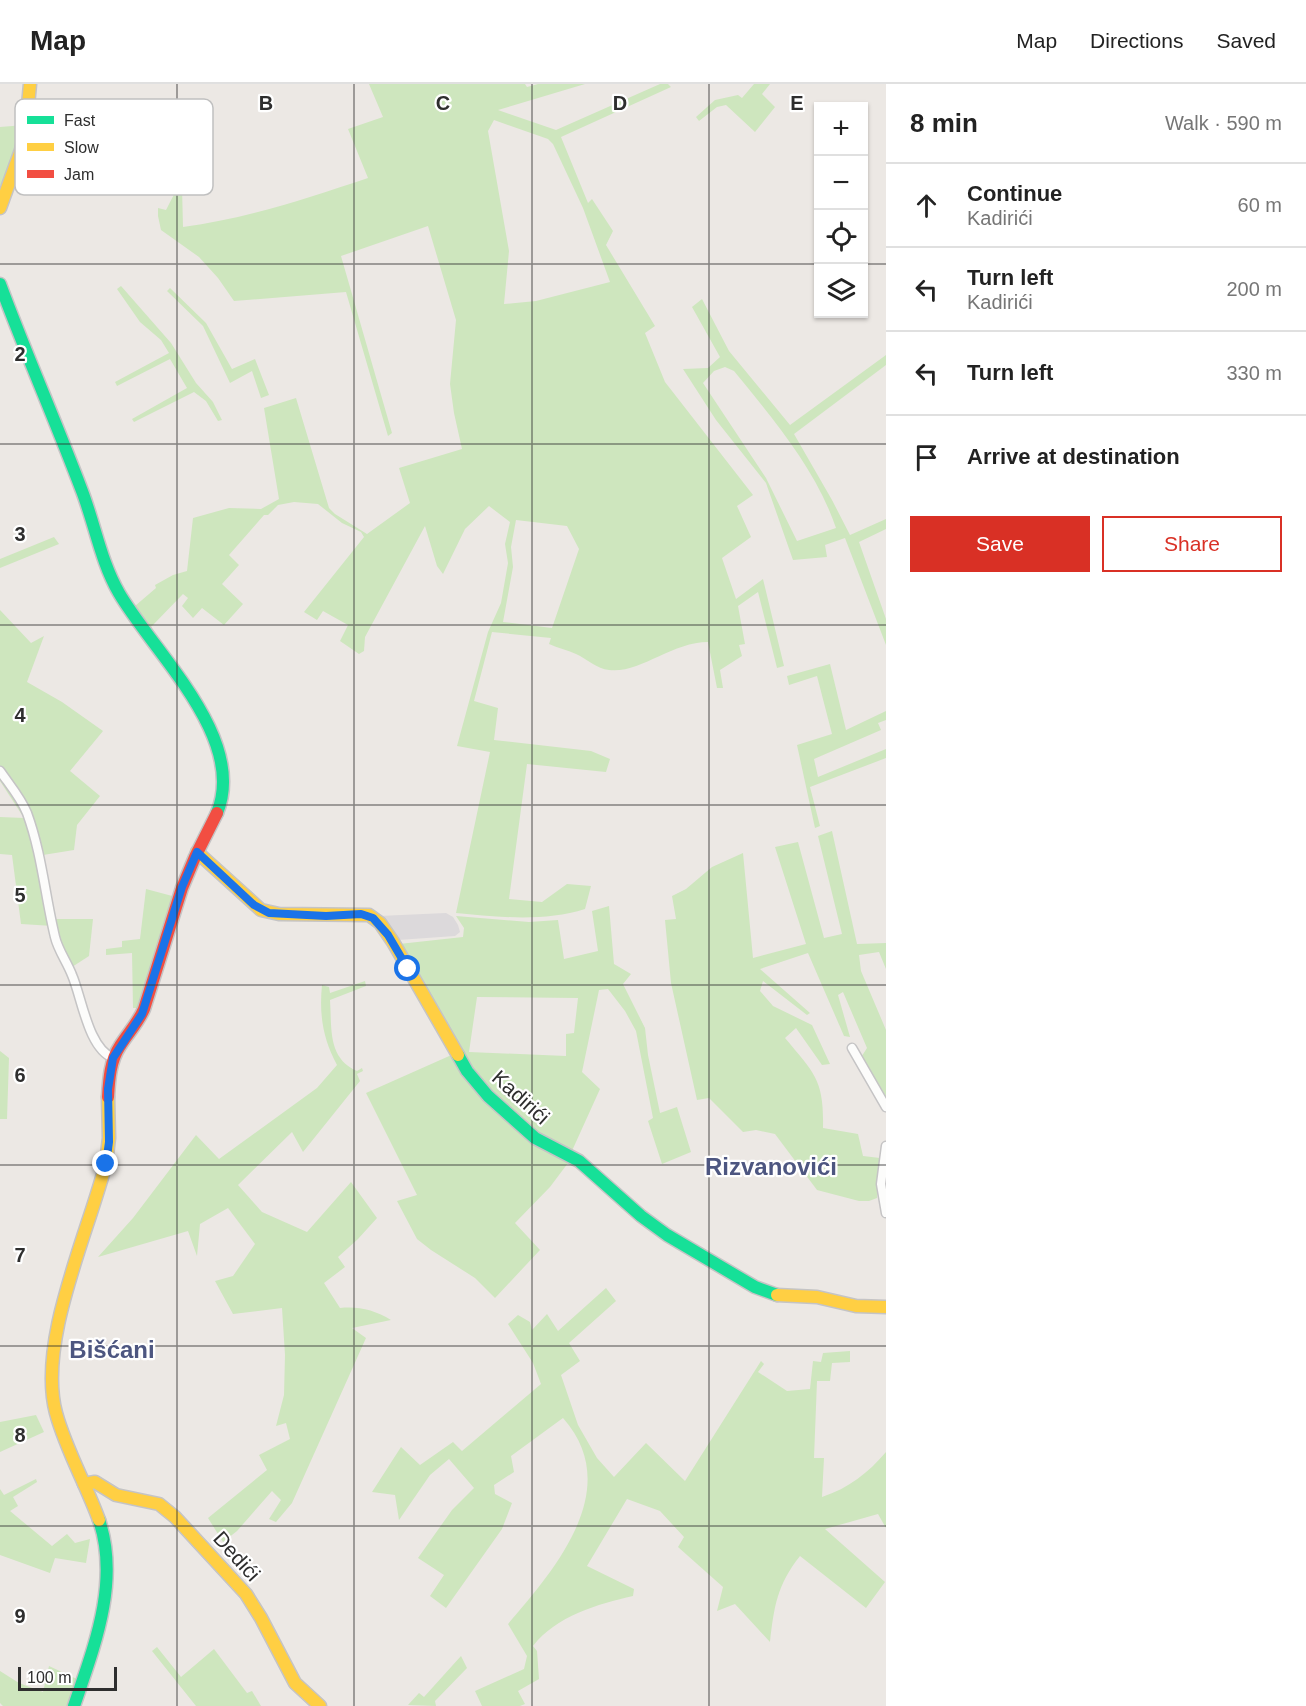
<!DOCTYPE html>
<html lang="en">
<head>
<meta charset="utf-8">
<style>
  body { margin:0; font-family:Arial,sans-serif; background:#f2f2f2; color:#222 }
  .controls { position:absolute; right:18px; top:18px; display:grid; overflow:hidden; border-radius:0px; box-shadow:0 2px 4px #0004 }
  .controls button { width:54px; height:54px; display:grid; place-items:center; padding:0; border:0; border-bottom:2px solid #e0e0e0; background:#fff; color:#222; font:30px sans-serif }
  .scale { position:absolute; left:18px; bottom:15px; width:99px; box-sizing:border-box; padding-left:6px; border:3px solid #2e2e2e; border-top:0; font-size:16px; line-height:21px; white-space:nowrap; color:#2e2e2e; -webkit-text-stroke:4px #fff; paint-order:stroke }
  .stop { position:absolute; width:18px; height:18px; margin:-14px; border:4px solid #1a73e8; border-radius:50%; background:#fff }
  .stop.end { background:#1a73e8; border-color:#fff; box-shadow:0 2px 6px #0008 }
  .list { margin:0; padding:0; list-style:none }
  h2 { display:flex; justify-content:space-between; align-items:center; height:78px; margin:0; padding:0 24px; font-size:26px }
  h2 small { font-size:20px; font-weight:400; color:#767676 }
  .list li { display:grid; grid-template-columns:39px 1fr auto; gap:18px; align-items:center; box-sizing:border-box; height:84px; padding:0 24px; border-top:2px solid #e0e0e0 }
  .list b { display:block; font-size:22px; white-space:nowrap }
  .list p { margin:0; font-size:20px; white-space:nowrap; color:#767676 }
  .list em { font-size:20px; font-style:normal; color:#767676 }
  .actions { display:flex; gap:12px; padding:18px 24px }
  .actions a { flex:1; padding:14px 0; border:2px solid #d93025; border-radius:0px; text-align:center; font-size:21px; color:#d93025 }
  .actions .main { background:#d93025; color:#fff }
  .icon { flex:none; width:33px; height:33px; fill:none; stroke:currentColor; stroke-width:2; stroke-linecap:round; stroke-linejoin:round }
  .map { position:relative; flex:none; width:886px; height:1622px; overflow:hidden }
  header { display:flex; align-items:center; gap:36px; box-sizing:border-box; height:84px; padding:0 30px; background:#fff; border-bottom:2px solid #e0e0e0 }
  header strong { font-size:28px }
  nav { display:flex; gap:33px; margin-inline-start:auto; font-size:21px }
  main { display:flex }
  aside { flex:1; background:#fff }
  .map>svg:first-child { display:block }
  .industrial { fill:#dcd9db }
  .green { fill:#cee6be; fill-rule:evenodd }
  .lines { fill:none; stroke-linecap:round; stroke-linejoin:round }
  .street-casing { stroke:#c5c4c5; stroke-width:11 }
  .fast-casing { stroke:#c5c4c5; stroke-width:15 }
  .slow-casing { stroke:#c5c4c5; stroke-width:15 }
  .jam-casing { stroke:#c5c4c5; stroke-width:15 }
  .street { stroke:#fcfcfb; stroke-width:8 }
  .fast { stroke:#16e098; stroke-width:12 }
  .slow { stroke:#ffcf43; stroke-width:12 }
  .jam { stroke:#f24e42; stroke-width:12 }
  .route { stroke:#1a73e8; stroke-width:8 }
  .grid { fill:none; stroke:#2e2e2e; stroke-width:1.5; stroke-opacity:0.55 }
  .labels { text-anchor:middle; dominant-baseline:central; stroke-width:4.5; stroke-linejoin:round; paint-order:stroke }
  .street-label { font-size:21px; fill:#2e2e2e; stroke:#fff }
  .quarter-label { font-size:24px; font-weight:bold; fill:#4d5680; stroke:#fff }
  .key { fill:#fff; stroke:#c0c0c0; stroke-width:1.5 }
  .key-label { font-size:16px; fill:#2e2e2e }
  .grid-label { font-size:20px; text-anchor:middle; font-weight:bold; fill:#2e2e2e; stroke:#fff; stroke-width:4.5; stroke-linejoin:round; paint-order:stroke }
</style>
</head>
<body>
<header>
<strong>Map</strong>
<nav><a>Map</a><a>Directions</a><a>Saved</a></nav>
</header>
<main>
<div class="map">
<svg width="886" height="1622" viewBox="0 0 886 1622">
  <rect width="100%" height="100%" fill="#ece8e4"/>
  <!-- industrial -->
  <path class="industrial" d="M 446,829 L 453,833 L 458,841 L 460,848 L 455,852 L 398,856 L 379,832 Z"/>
  <!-- green -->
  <g class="green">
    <path d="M 369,0 L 525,0 L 527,3 L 538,0 L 585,0 L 498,26 L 556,46 L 660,0 L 668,0 L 671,3 L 561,53 L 588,119 L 592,115 L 613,147 L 606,161 L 655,242 L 645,249 L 665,298 L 753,411 L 737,422 L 751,453 L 722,474 L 736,515 L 763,495 L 784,582 L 777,584 L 758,508 L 738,522 L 745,560 L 739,561 L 742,572 L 720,586 L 723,604 L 717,604 L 708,558 C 672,558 639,590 609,586 C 597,585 587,575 576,570 C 567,566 558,564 549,560 L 551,554 L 492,548 L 474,617 L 498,624 L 494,656 L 591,667 L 610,675 L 606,688 L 527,680 L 509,815 L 542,818 L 567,800 L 591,802 L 585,825 C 544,838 498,833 456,829 L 490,668 L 457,662 L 488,548 L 501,519 L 508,479 L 505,460 L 510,438 L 489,422 L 465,445 L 443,490 L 437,482 L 425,442 L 365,553 L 364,567 L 359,570 L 340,557 L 348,541 L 323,527 L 317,536 L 304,528 L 364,453 L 361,448 L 342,439 L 318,420 L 294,418 L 278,421 L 268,431 L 264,431 L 229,471 L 239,481 L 222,500 L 243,520 L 224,541 L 202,524 L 193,534 L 182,522 L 188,514 L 183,510 L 151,543 L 135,522 L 156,504 L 155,501 L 173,491 L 187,487 L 193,434 L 229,424 L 261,425 L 279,415 L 264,324 L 296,314 L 329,424 L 335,430 L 367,450 L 410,419 L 399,384 L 462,365 L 454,329 L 450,300 L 456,236 L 428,142 L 341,172 L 392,349 L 388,352 L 346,208 L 234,217 L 218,194 L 199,173 L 161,146 L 158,132 L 158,124 L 166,126 L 186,87 L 182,103 L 183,143 C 246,135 308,114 368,94 L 348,45 L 383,33 ZM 494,36 L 548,55 L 553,60 L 583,124 L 610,198 L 536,217 L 504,220 L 509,167 L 488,47 ZM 516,436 L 567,442 L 579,465 L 552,544 L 503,538 L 513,483 L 511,463 Z"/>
    <path d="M 754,0 L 770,0 L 762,10 L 775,23 L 755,48 L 726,21 L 717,23 L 699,37 L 696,33 L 715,16 L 738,11 L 742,14 Z"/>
    <path d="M 25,41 L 9,100 L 0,101 L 0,43 Z"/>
    <path d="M 121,202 L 171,259 L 196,299 L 213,318 L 222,336 L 218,337 L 206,317 L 194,308 L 134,338 L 132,335 L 187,304 L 170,275 L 117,302 L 115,298 L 169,269 L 161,256 L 140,238 L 117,205 Z"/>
    <path d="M 170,204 L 206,239 L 232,285 L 255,275 L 269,311 L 261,314 L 252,287 L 230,299 L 203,242 L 167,207 Z"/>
    <path d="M 702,215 L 729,267 L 790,341 L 886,271 L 886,281 L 794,350 L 832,416 L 850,451 L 886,435 L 886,445 L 859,458 L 886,535 L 886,561 L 845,454 L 825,461 L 827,473 L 793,476 L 766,399 L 716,336 L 683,285 L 708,284 L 720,273 L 692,223 ZM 725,283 L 734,287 C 773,335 816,385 836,444 L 797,457 L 766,394 L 703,299 L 714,287 Z"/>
    <path d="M 54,453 L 59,460 L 0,484 L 0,475 Z"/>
    <path d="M 0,526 L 31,559 L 44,552 L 27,598 L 62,618 L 103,647 L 70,687 L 100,712 L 77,741 L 74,766 L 43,771 L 38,752 L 53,842 L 21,840 L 12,771 L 0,770 L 0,733 L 24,734 L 0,697 Z"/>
    <path d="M 830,580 L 846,646 L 886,627 L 886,636 L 878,639 L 881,646 L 814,675 L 818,693 L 886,665 L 886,674 L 810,703 L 820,742 L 815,744 L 797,661 L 832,650 L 817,592 L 789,601 L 787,592 Z"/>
    <path d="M 832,747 L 857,860 L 886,859 L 886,885 L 879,868 L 859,871 L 861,887 L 886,946 L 886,1020 L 860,975 L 867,964 L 843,908 L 838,911 L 850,953 L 844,952 L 808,869 L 760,885 L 810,929 L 807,931 L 763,897 L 760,907 L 773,922 L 812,941 L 830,980 L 822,981 L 796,944 L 785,954 C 815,990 824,996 823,1044 L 858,1050 L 863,1072 L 880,1074 L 877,1114 L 869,1117 L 859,1117 L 817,1106 L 775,1050 L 756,1046 L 743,1048 L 709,1014 L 697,1016 L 671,899 L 665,836 L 676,835 L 672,812 L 686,805 L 712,783 L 743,769 L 753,874 L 806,860 L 775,763 L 798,758 L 824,854 L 842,850 L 818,752 Z"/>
    <path d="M 146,805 L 176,813 L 143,924 L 133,924 L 132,869 L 106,871 L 106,865 L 122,863 L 122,857 L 140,855 Z"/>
    <path d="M 609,822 L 614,880 L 631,890 L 623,900 L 645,944 L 648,971 L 660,1029 L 677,1023 L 691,1068 L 662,1080 L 648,1037 L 653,1034 L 636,947 L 625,927 L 608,905 L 599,906 L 582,988 L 600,1005 L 571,1069 L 542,1053 L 514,1032 L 470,984 L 453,950 L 399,860 L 463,853 L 464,844 L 456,832 L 529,838 L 558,836 L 564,875 L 598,867 L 592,827 ZM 477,913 L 578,914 L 574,949 L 566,950 L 566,972 L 469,968 Z"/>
    <path d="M 54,835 L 93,835 L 89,872 L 72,883 L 60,858 Z"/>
    <path d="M 365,897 L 366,902 L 330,916 C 332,943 327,974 357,987 L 362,984 L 363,987 L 357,990 L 360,997 L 303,1068 L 292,1048 L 238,1101 L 262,1128 L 307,1148 L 351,1098 L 377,1134 L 358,1155 L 338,1173 L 345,1183 L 324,1199 L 340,1224 C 358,1222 375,1226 391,1236 L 352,1244 L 366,1254 L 292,1419 L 276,1438 L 269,1435 L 281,1416 L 272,1407 L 237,1447 L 223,1458 L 208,1434 L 267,1386 L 259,1371 L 290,1355 L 286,1339 L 276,1342 L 284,1311 L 285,1271 L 282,1224 L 233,1230 L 215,1197 L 233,1192 L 255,1160 L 228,1124 L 200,1140 L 197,1172 L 188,1147 L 98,1173 L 133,1134 L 196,1051 L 219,1075 L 317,1004 L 337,981 C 323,955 319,931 322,901 L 329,903 L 330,909 Z"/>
    <path d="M 0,967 L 9,974 L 7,1035 L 0,1035 Z"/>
    <path d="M 456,969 L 480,1005 L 571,1075 L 550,1103 L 515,1139 L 540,1166 L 495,1214 L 475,1194 L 431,1166 L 417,1155 L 397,1117 L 417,1111 L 366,1009 Z"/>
    <path d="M 606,1204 L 616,1217 L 569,1259 L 580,1277 L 561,1291 L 578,1341 L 597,1374 L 614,1393 L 646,1359 L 685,1397 L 761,1277 L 764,1280 L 758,1288 L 787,1307 L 810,1305 L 813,1277 L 821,1278 L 823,1269 L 850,1267 L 850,1278 L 832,1279 L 830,1297 L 817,1297 L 814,1374 L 824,1374 L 822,1413 C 849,1404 868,1389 886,1368 L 886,1444 L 878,1430 L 825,1445 L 885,1498 L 866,1524 L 800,1472 C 777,1501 774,1523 770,1558 L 735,1520 L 717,1527 L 723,1503 L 678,1463 L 684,1453 L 660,1427 L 627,1415 L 587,1482 L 634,1505 L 633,1512 C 598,1520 556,1532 533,1562 L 537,1567 L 539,1595 L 518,1607 L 525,1620 L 520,1622 L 482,1622 L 475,1607 L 524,1585 L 527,1572 L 508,1540 C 556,1484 625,1404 563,1334 L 511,1372 L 514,1388 L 494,1401 L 495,1410 L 512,1419 L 502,1445 L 446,1524 L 430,1512 L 444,1491 L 418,1474 L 452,1426 L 474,1404 L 449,1375 L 430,1391 L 399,1436 L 395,1411 L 372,1408 L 401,1363 L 420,1381 L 453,1358 L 462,1367 L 541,1300 L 533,1279 L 508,1240 L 518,1231 L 530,1238 L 532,1246 L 547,1230 L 558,1247 Z"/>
    <path d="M 36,1331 L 44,1348 L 0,1368 L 0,1338 Z"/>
    <path d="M 36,1395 L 37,1398 L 13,1413 L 18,1422 L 10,1427 L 52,1462 L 67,1450 L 75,1459 L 90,1455 L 86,1479 L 55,1474 L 50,1489 L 0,1471 L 0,1405 L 4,1411 Z"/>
    <path d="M 157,1563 L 181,1593 L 214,1565 L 247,1609 L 252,1607 L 261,1622 L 196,1622 L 152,1567 Z"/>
    <path d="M 461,1572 L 467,1584 L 435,1617 L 436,1622 L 408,1621 L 419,1609 L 424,1613 Z"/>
    <path d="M 49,1582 L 81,1597 L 73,1622 L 3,1622 L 0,1619 L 0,1587 L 19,1599 L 43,1608 Z"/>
  </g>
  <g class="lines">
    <!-- street casing -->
    <g class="street-casing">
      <g id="street">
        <path d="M 0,687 C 9,700 21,714 27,729 C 42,770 45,812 55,853 C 58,866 67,878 72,891 C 82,914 88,964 113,974"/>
        <path d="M 852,964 L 886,1023"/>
        <path d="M 886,1062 L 881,1100 L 886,1129"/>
      </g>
    </g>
    <!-- fast casing -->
    <g class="fast-casing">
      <g id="fast">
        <path d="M 0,200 C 26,270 56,338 82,407 C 95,441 101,478 119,509 C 153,568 248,654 217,729"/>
        <path d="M 458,971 L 467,987 L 488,1012 L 535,1054 L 579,1077 L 641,1132 L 667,1151 L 755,1203 L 777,1211"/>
        <path d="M 74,1622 C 94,1563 120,1498 99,1436"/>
      </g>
    </g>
    <!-- slow casing -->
    <g class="slow-casing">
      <g id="slow">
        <path d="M 0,124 L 21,66 L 26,43 L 30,0"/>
        <path d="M 197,768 L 261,826 L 279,830 L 369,831 L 380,839 L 393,858 L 458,971"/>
        <path d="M 777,1211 L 817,1213 L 856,1222 L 886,1223"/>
        <path d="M 84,1400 L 95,1398 L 116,1411 L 159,1420 L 175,1433 L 246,1510 L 261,1534 L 295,1599 L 320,1622"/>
        <path d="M 99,1436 C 86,1400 66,1366 56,1329 C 37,1258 88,1150 106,1079 L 109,1054 L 108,1013"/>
      </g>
    </g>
    <!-- jam casing -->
    <g class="jam-casing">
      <path id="jam" d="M 108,1013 C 109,996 110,977 120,962 C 128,949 138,939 144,925 L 182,804 L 195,773 L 217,729"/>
    </g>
    <!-- street -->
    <use href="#street" class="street"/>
    <!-- fast -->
    <use href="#fast" class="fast"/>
    <!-- slow -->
    <use href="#slow" class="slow"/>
    <!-- jam -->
    <use href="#jam" class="jam"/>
  </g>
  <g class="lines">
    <!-- route -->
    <path class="route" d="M 106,1080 L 109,1058 L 108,1005 L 113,974 L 142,930 L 182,803 L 197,768 L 254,821 L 269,829 L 326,832 L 361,830 L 373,834 L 388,851 L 408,885"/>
  </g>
  <!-- grid -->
  <path class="grid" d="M 177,0 L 177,1622M 354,0 L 354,1622M 532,0 L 532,1622M 709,0 L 709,1622M 0,180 L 818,180M 864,180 L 886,180M 0,360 L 886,360M 0,541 L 886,541M 0,721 L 886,721M 0,901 L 886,901M 0,1081 L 886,1081M 0,1262 L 886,1262M 0,1442 L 886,1442"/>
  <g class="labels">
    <!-- street labels -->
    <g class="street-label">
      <text transform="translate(521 1013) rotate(42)">Kadirići</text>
      <text transform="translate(237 1472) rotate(48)">Dedići</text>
    </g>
    <!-- quarter labels -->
    <g class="quarter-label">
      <text x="771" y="1082">Rizvanovići</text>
      <text x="112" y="1265">Bišćani</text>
    </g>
  </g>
  <!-- legend -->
  <rect x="15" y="15" width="198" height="96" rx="9" class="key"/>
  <rect x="27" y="32" width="27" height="8" fill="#16e098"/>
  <rect x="27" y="59" width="27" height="8" fill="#ffcf43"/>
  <rect x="27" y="86" width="27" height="8" fill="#f24e42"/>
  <g class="key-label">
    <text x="64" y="42">Fast</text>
    <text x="64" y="69">Slow</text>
    <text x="64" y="96">Jam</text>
  </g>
  <g class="grid-label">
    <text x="266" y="26">B</text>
    <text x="443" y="26">C</text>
    <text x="620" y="26">D</text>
    <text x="797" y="26">E</text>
    <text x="20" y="277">2</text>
    <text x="20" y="457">3</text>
    <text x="20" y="638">4</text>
    <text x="20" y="818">5</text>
    <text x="20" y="998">6</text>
    <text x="20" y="1178">7</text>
    <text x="20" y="1358">8</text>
    <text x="20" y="1539">9</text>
  </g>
</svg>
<div class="controls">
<button>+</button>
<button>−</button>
<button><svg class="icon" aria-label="locate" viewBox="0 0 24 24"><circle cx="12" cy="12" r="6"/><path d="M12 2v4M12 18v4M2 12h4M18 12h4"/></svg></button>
<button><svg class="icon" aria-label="layers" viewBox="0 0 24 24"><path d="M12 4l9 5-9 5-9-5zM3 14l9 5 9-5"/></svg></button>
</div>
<div class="scale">100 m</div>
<div class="stop" style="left:408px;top:885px"></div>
<div class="stop end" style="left:106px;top:1080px"></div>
</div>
<aside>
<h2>8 min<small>Walk · 590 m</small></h2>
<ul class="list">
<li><svg class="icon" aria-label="ahead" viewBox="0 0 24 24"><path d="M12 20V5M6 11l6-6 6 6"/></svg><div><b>Continue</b><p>Kadirići</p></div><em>60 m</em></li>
<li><svg class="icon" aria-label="left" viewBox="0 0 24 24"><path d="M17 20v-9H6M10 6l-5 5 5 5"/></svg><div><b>Turn left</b><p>Kadirići</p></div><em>200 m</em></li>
<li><svg class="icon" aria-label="left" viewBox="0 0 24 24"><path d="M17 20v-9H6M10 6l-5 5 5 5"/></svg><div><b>Turn left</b></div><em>330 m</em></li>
<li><svg class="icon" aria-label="arrive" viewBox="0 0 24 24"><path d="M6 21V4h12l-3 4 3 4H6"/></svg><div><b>Arrive at destination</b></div></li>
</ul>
<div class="actions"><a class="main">Save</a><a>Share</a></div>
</aside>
</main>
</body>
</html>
